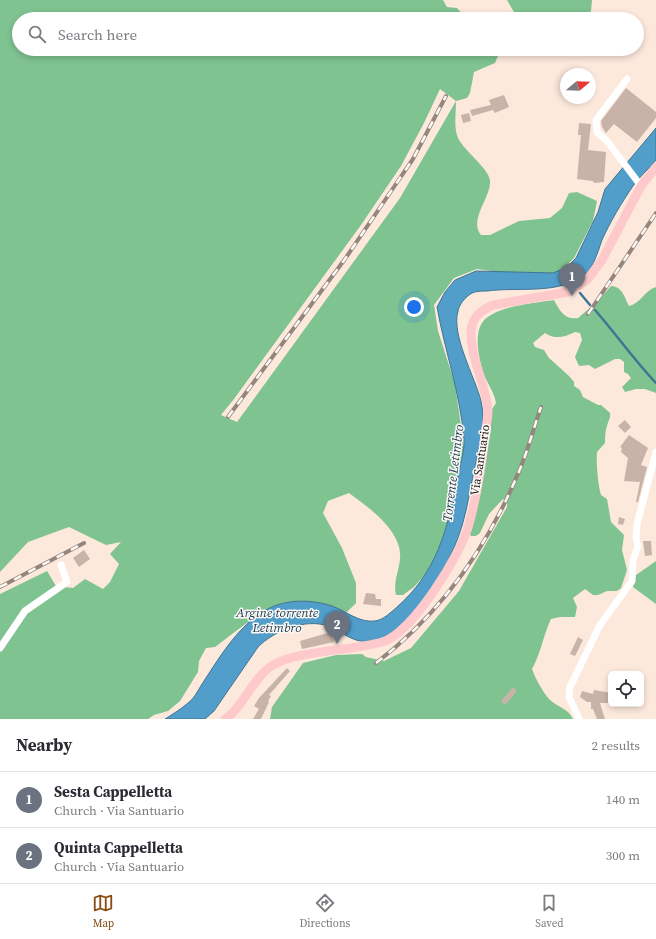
<!DOCTYPE html>
<html lang="en">
<head>
<meta charset="utf-8">
<style>
  body { margin:0; font-family:"Source Serif 4",serif; background:#f7f7f7; color:#2b2b33 }
  .controls { position:absolute; right:12px; bottom:12px; display:grid; overflow:hidden; border-radius:6px; box-shadow:0 2px 6px #0003 }
  .controls button { width:36px; height:36px; display:grid; place-items:center; padding:0; border:0; border-bottom:1px solid #e1e1e2; background:#fff; color:#2b2b33; font:20px sans-serif }
  .compass { position:absolute; left:560px; top:68px; width:36px; height:36px; border-radius:50%; background:#fff; box-shadow:0 2px 6px #0003; rotate:71deg }
  .you { position:absolute; left:414px; top:307px; width:14px; height:14px; margin:-10px; border:3px solid #fff; border-radius:50%; background:#1a73e8; box-shadow:0 0 0 6px #1a73e833 }
  .badge { display:grid; place-items:center; width:26px; height:26px; border-radius:50%; background:#8b4b13; color:#fff; font-size:13px; font-weight:700 }
  .pin { position:absolute; translate:-50% -33px; filter:drop-shadow(0 1px 2px #0008) }
  .pin::after { content:''; position:absolute; top:21px; width:14px; height:12px; background:inherit; clip-path:polygon(0 0,100% 0,50% 100%) }
  .list { margin:0; padding:0; list-style:none }
  h2 { display:flex; justify-content:space-between; align-items:center; height:52px; margin:0; padding:0 16px; font-size:17px }
  h2 small { font-size:13px; font-weight:400; color:#7c7c81 }
  .list li { display:grid; grid-template-columns:26px 1fr auto; gap:12px; align-items:center; box-sizing:border-box; height:56px; padding:0 16px; border-top:1px solid #e1e1e2 }
  .list b { display:block; font-size:15px; white-space:nowrap }
  .list p { margin:0; font-size:13px; white-space:nowrap; color:#7c7c81 }
  .list em { font-size:13px; font-style:normal; color:#7c7c81 }
  .icon { flex:none; width:22px; height:22px; fill:none; stroke:currentColor; stroke-width:2; stroke-linecap:round; stroke-linejoin:round }
  .map { position:relative; flex:none; width:656px; height:719px; overflow:hidden }
  .search { position:absolute; background:#fff; box-shadow:0 2px 6px #0003; left:12px; right:12px; top:12px; height:44px; display:flex; align-items:center; gap:10px; box-sizing:border-box; padding:0 14px; border-radius:22px; color:#7c7c81; font-size:15px }
  .sheet { height:164px; background:#fff }
  nav { display:flex; justify-content:space-around; align-items:center; box-sizing:border-box; height:56px; border-top:1px solid #e1e1e2; background:#fff; font-size:11px; color:#7c7c81 }
  nav a { display:grid; justify-items:center; gap:2px }
  nav .on { color:#8b4b13 }
  .map>svg:first-child { display:block }
  .forest { fill:#7fc390; fill-rule:evenodd }
  .water { fill:#519ecb; stroke:#417593 }
  .lines { fill:none; stroke-linecap:round; stroke-linejoin:round }
  .stream { stroke:#417593; stroke-width:2.5 }
  .building { fill:#c7b3a8 }
  .minor { stroke:#fff; stroke-width:7 }
  .major { stroke:#fec9ca; stroke-width:9 }
  .rail-casing { stroke:#94857d; stroke-width:4 }
  .rail { stroke:#fdf9f7; stroke-width:2.5; stroke-dasharray:8; stroke-linecap:butt }
  .labels { text-anchor:middle; dominant-baseline:central; stroke-width:3; stroke-linejoin:round; paint-order:stroke }
  .street-label { font-size:12px; fill:#1b1410; stroke:#fdf9f7 }
  .water-label { font-size:13px; font-style:italic; fill:#193b4e; stroke:#fdf9f7 }
</style>
</head>
<body>
<div class="map">
<svg width="656" height="719" viewBox="0 0 656 719">
  <rect width="100%" height="100%" fill="#fde8dc"/>
  <!-- forest -->
  <g class="forest">
    <path d="M 0,0 L 443,0 L 447,7 L 457,8 L 467,19 L 19,19 L 19,49 L 501,49 L 495,63 L 474,72 L 470,93 L 467,98 L 456,101 C 456,111 454,126 457,135 C 460,148 488,167 490,180 C 492,197 468,219 481,235 L 490,235 L 519,221 L 550,218 L 562,208 L 569,193 L 577,192 L 597,201 L 593,221 L 574,258 L 557,274 L 514,274 L 477,269 L 454,278 L 434,305 L 438,331 L 455,384 L 464,447 L 449,528 L 432,567 L 414,587 L 403,595 L 396,595 C 393,582 399,571 400,559 C 403,531 368,507 349,493 L 328,501 L 323,513 L 342,548 L 356,583 L 356,603 L 347,612 C 335,609 321,603 308,603 C 268,601 245,625 215,647 L 206,648 L 199,661 L 198,672 L 180,701 L 168,711 L 154,715 L 148,719 L 0,719 L 0,594 L 47,571 L 56,586 L 73,588 L 85,579 L 103,589 L 110,582 L 119,564 L 110,554 L 121,542 L 106,545 L 69,527 L 28,542 L 0,572 ZM 440,89 L 456,101 L 400,198 L 237,422 L 221,415 L 234,399 L 361,225 L 401,166 L 424,123 Z"/>
    <path d="M 507,0 L 592,0 L 591,11 L 586,19 L 518,19 Z"/>
    <path d="M 611,286 C 622,286 625,298 629,306 C 640,304 645,290 656,287 L 656,393 L 645,389 L 636,389 L 625,392 L 622,387 L 631,378 L 628,374 L 624,372 L 624,362 L 620,359 L 615,359 L 595,369 L 589,365 L 579,366 L 575,357 L 582,340 L 580,333 L 575,332 C 564,337 556,340 545,333 L 533,343 L 535,347 L 544,350 L 549,358 L 569,376 L 574,382 L 574,386 L 580,390 L 583,397 L 598,405 L 601,405 L 610,413 C 611,418 608,421 607,426 C 605,432 605,437 605,443 L 597,452 C 596,463 598,485 601,495 L 607,499 L 611,522 L 624,535 L 622,550 L 627,570 L 621,588 L 617,591 L 607,591 L 598,595 L 593,595 L 585,589 L 573,598 L 577,607 L 575,617 L 560,617 L 551,619 C 543,636 541,653 532,669 C 535,678 543,692 549,699 C 557,707 568,708 573,719 L 270,719 L 272,707 L 303,663 L 336,655 L 362,654 L 366,657 L 384,661 L 411,648 L 459,591 L 507,507 L 507,502 L 503,499 L 489,514 L 480,533 L 476,536 L 471,536 L 469,532 L 484,469 L 491,430 L 491,411 L 496,403 C 494,390 485,381 482,369 C 479,356 474,335 482,323 C 493,306 536,303 554,300 C 560,311 564,320 578,318 L 599,300 Z"/>
    <path d="M 656,561 L 656,604 L 633,587 L 636,575 Z"/>
  </g>
  <!-- water -->
  <path class="water" d="M 656,128 L 656,160 C 649,169 639,177 633,186 C 622,202 610,222 602,240 C 597,254 593,271 579,279 C 551,294 517,287 487,291 C 482,291 476,291 472,293 C 465,297 459,305 458,311 C 451,335 475,377 481,401 C 486,422 480,441 476,462 C 471,483 468,506 462,526 C 453,556 435,586 415,610 C 401,627 380,647 356,640 C 346,637 338,629 328,626 C 305,618 274,631 258,647 L 214,711 L 205,719 L 165,719 C 173,714 181,709 188,703 C 195,698 199,688 204,681 C 221,655 238,626 266,610 C 285,599 311,599 332,606 C 346,611 359,623 375,621 C 383,620 390,613 396,608 C 436,573 447,532 457,481 C 459,469 465,451 464,439 C 460,392 445,352 437,307 L 445,292 L 455,280 L 476,271 L 553,273 L 566,268 L 576,258 L 598,212 L 605,189 Z"/>
  <g class="lines">
    <!-- stream -->
    <g class="stream">
      <path d="M 580,293 L 590,305"/>
      <path d="M 595,310 C 616,334 634,360 656,383"/>
    </g>
  </g>
  <!-- building -->
  <g class="building">
    <path d="M 626,88 L 656,112 L 656,118 L 637,142 L 614,124 L 606,133 L 602,127 L 601,121 Z"/>
    <path d="M 504,95 L 509,107 L 495,113 L 493,110 L 472,116 L 470,110 L 491,105 L 489,100 Z"/>
    <path d="M 469,113 L 471,121 L 463,123 L 461,115 Z"/>
    <path d="M 579,123 L 591,124 L 588,150 L 606,152 L 604,182 L 594,183 L 593,181 L 577,179 L 581,135 L 578,135 Z"/>
    <path d="M 625,420 L 631,427 L 625,433 L 618,426 Z"/>
    <path d="M 629,435 L 648,448 L 641,465 L 647,467 L 638,502 L 636,502 L 640,482 L 624,481 L 628,458 L 621,452 L 622,448 L 620,447 Z"/>
    <path d="M 619,517 L 625,519 L 623,525 L 618,524 Z"/>
    <path d="M 643,541 L 651,541 L 652,555 L 645,556 Z"/>
    <path d="M 84,550 L 90,559 L 79,567 L 73,558 Z"/>
    <path d="M 366,593 L 375,594 L 376,599 L 381,599 L 381,606 L 363,604 Z"/>
    <path d="M 331,632 L 334,642 L 302,649 L 300,641 Z"/>
    <path d="M 578,637 L 583,640 L 575,656 L 570,654 Z"/>
    <path d="M 287,668 L 290,671 L 269,695 L 271,696 L 268,701 L 269,702 L 261,719 L 253,719 L 259,709 L 254,706 L 259,698 Z"/>
    <path d="M 513,687 L 517,691 L 505,705 L 501,701 Z"/>
    <path d="M 594,690 L 611,693 L 611,703 L 600,703 L 605,719 L 597,719 L 593,709 L 591,709 L 591,702 L 587,702 L 580,697 L 582,691 L 593,694 Z"/>
  </g>
  <g class="lines">
    <!-- minor -->
    <g class="minor">
      <path d="M 627,79 L 596,120 L 597,132 L 607,141 L 641,186"/>
      <path d="M 0,648 L 25,611 L 67,582 L 61,565"/>
      <path d="M 579,719 L 569,697 L 570,687 L 600,625 L 632,581 L 633,560 L 638,546 L 636,538 L 637,524 L 656,452"/>
    </g>
    <!-- major -->
    <path class="major" d="M 225,719 C 242,709 253,677 273,665 C 299,650 351,651 382,642 C 411,635 462,553 469,524 C 477,495 482,464 485,435 C 486,427 488,418 488,411 C 486,384 470,358 471,331 C 472,317 481,310 493,305 L 568,292 L 587,280 L 602,260 L 641,186 L 656,167"/>
    <!-- rail casing -->
    <g class="rail-casing">
      <g id="rail">
        <path d="M 588,314 L 656,213"/>
        <path d="M 228,417 L 345,259 L 398,181 L 413,159 L 446,96"/>
        <path d="M 0,587 L 84,543"/>
        <path d="M 376,663 C 439,615 486,549 517,476 C 527,454 533,430 541,407"/>
      </g>
    </g>
    <!-- rail -->
    <use href="#rail" class="rail"/>
  </g>
  <g class="labels">
    <!-- street labels -->
    <g class="street-label">
      <text transform="translate(480 460) rotate(-81)">Via Santuario</text>
    </g>
    <!-- water labels -->
    <g class="water-label">
      <text transform="translate(453 473) rotate(-83)">Torrente Letimbro</text>
      <text x="277" y="612">Argine torrente<tspan x="277" dy="15">Letimbro</tspan></text>
    </g>
  </g>
</svg>
<div class="controls">
<button><svg class="icon" aria-label="locate" viewBox="0 0 24 24"><circle cx="12" cy="12" r="6"/><path d="M12 2v4M12 18v4M2 12h4M18 12h4"/></svg></button>
</div>
<svg class="compass" viewBox="-18 -18 36 36"><path d="M0-13l5 13h-10z" fill="#e53935"/><path d="M0 13l5-13h-10z" fill="#7c7c81"/></svg>
<div class="you"></div>
<div class="pin badge" style="left:572px;top:296px;background:#6b7280">1</div>
<div class="pin badge" style="left:337px;top:644px;background:#6b7280">2</div>
<div class="search"><svg class="icon" aria-label="search" viewBox="0 0 24 24"><circle cx="10" cy="10" r="6"/><path d="M15 15l6 6"/></svg>Search here</div>
</div>
<section class="sheet">
<h2>Nearby<small>2 results</small></h2>
<ul class="list">
<li><span class="badge" style="background:#6b7280">1</span><div><b>Sesta Cappelletta</b><p>Church · Via Santuario</p></div><em>140 m</em></li>
<li><span class="badge" style="background:#6b7280">2</span><div><b>Quinta Cappelletta</b><p>Church · Via Santuario</p></div><em>300 m</em></li>
</ul>
</section>
<nav>
<a class="on"><svg class="icon" aria-label="map" viewBox="0 0 24 24"><path d="M3 6l6-2 6 2 6-2v14l-6 2-6-2-6 2zM9 4v14M15 6v14"/></svg>Map</a>
<a><svg class="icon" aria-label="directions" viewBox="0 0 24 24"><path d="M12 3l9 9-9 9-9-9zM9 14v-3h6M13 9l2 2-2 2"/></svg>Directions</a>
<a><svg class="icon" aria-label="saved" viewBox="0 0 24 24"><path d="M7 4h10v16l-5-4-5 4z"/></svg>Saved</a>
</nav>
</body>
</html>
